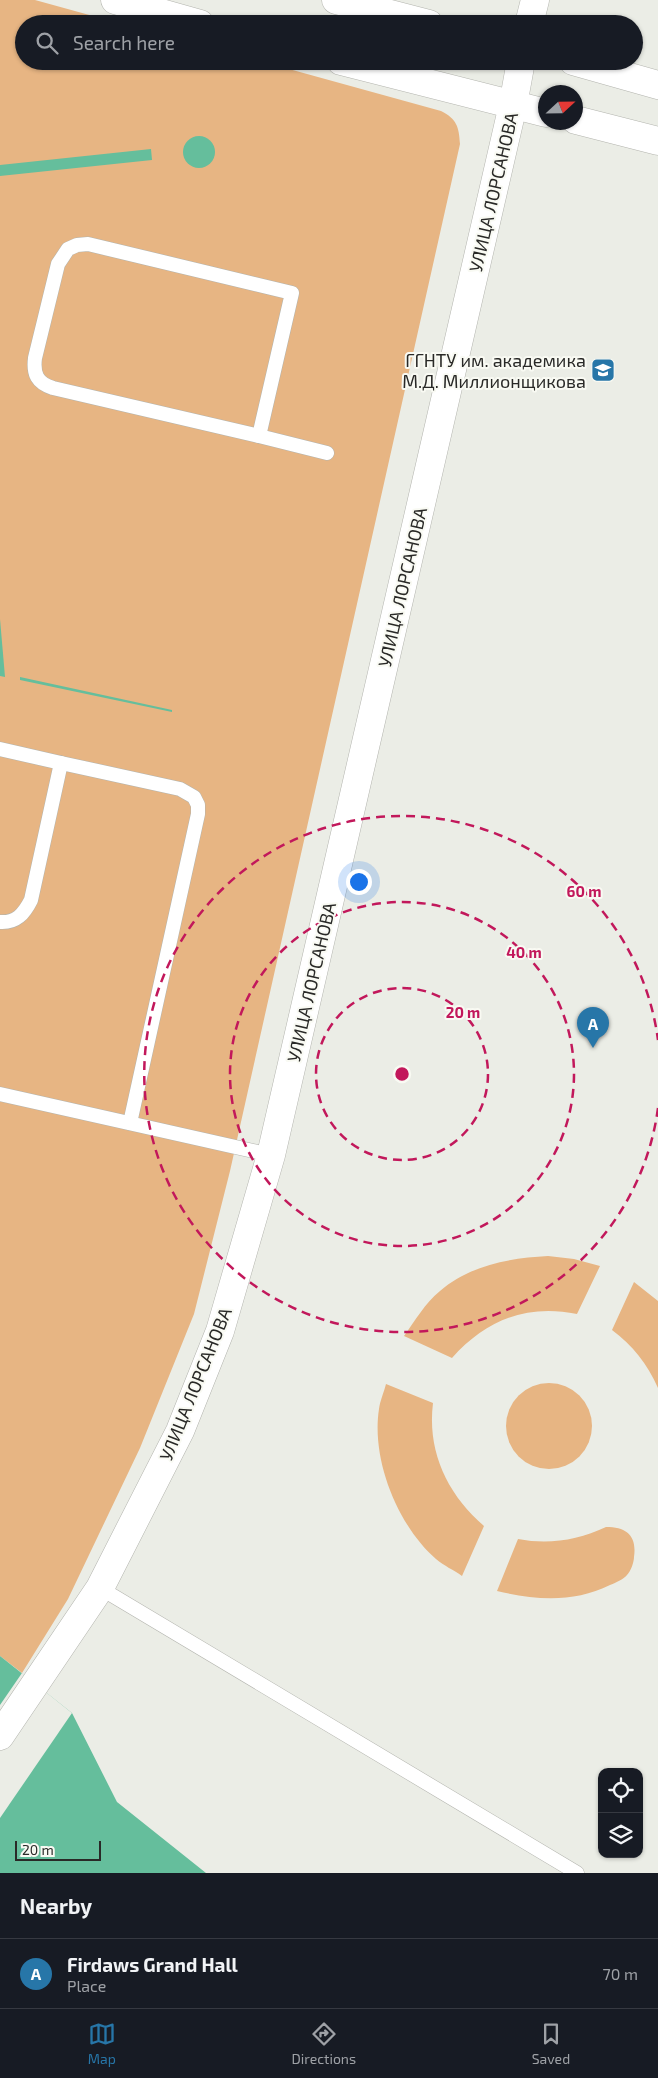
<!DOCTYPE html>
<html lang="en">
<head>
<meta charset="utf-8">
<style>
  body { margin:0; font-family:"Exo 2",sans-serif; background:#242831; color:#f1f3f6 }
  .controls { position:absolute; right:15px; bottom:15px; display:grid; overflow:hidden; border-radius:10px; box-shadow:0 1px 4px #0004 }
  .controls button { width:45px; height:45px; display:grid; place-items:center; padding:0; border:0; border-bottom:1px solid #363941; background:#171b24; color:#f1f3f6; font:25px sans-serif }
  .compass { position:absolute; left:538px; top:85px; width:45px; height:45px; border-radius:50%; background:#171b24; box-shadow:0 1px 4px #0004; rotate:68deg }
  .scale { position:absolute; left:15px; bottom:12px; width:86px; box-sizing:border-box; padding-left:5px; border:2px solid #292927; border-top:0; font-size:14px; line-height:18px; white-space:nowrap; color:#292927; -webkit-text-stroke:4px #f9faf3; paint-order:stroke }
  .you { position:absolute; left:358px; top:881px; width:18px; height:18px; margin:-12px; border:4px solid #fff; border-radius:50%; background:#1a73e8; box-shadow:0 0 0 8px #1a73e833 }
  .badge { display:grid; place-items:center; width:32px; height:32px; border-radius:50%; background:#2776a8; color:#fff; font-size:16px; font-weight:700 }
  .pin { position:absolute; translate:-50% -41px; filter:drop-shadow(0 1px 2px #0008) }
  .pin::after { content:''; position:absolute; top:26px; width:18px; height:15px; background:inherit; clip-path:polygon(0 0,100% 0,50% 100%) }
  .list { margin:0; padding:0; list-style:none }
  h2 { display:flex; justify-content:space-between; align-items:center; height:65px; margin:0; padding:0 20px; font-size:21px }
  h2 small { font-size:16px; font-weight:400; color:#9ea1a6 }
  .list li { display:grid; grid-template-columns:32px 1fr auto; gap:15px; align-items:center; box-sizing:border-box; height:70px; padding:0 20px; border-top:1px solid #363941 }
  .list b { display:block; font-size:19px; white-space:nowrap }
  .list p { margin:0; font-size:16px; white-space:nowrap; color:#9ea1a6 }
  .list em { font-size:16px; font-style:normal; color:#9ea1a6 }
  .icon { flex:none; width:28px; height:28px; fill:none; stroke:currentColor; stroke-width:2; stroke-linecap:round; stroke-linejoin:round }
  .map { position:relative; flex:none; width:658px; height:1873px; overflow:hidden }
  .search { position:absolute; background:#171b24; box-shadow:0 1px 4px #0004; left:15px; right:15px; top:15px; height:55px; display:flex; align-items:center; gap:12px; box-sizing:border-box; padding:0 18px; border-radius:28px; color:#9ea1a6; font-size:19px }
  .sheet { height:135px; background:#171b24 }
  nav { display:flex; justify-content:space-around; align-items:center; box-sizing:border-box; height:70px; border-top:1px solid #363941; background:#171b24; font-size:14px; color:#9ea1a6 }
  nav a { display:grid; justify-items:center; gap:2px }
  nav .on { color:#2776a8 }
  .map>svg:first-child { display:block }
  .green { fill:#e7b583 }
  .water { fill:#65be9c }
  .pier { fill:#ebede6 }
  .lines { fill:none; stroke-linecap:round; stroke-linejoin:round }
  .lane-casing { stroke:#b3b4ae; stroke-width:15 }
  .secondary-casing { stroke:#b3b4ae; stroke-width:29 }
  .lane { stroke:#fff; stroke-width:14 }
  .secondary { stroke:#fff; stroke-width:28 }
  .ring { fill:none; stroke:#c2185b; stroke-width:2.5; stroke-dasharray:9 6 }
  .labels { text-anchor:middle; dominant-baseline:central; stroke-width:4; stroke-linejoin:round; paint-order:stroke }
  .street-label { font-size:18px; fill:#292927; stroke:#f9faf3 }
  .poi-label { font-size:18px; fill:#292927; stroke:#f9faf3; text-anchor:end }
  .centre { fill:#c2185b; stroke:#f9faf3; stroke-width:2.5 }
  .ring-label { font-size:15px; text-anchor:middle; font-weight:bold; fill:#c2185b; stroke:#f9faf3; stroke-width:4; stroke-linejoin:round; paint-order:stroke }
</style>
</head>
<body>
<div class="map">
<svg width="658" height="1873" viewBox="0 0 658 1873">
  <rect width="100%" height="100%" fill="#ebede6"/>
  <!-- green -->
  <g class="green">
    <path d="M 0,0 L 35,0 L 122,24 L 24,24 L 24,61 L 260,61 L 441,111 C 457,119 459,127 460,144 L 230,1171 L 194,1314 L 140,1448 L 68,1599 L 22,1673 L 0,1656 Z"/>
    <path d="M 548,1256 L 574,1259 L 600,1266 L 577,1314 C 526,1304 486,1320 452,1358 L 404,1336 C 415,1321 425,1303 440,1291 C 470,1265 510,1258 548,1256 Z"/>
    <path d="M 634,1282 L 658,1301 L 658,1388 C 647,1363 633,1346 612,1330 Z"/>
    <circle cx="549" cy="1426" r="43"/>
    <path d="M 386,1384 L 433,1403 C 427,1451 447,1494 484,1526 L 462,1576 C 454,1570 444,1566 436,1559 C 398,1526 371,1460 379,1409 C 380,1401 384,1392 386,1384 Z"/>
    <path d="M 606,1527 C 627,1527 637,1536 634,1557 C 634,1562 631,1571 627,1575 C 624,1579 615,1583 610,1585 C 574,1603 535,1600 497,1591 L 518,1539 C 549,1545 578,1540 606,1527 Z"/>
  </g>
  <!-- water -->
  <g class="water">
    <circle cx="199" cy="152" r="16"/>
    <path d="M 151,149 L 152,160 L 0,176 L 0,165 Z"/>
    <path d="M 0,619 L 5,677 L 0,676 Z"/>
    <path d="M 20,677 L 172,710 L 172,712 L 20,680 Z"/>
    <path d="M 0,1656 L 72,1713 L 117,1802 L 206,1873 L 0,1873 Z"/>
  </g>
  <!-- pier -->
  <path class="pier" d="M 22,1673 L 72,1713 L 0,1818 L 0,1705 Z"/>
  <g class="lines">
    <!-- lane casing -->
    <g class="lane-casing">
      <g id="lane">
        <path d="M 88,244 L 292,293 L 259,436 L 53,388 C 37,383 33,374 35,358 L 58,264 L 68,249 L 77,245 Z"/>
        <path d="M 259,436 L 327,453"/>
        <path d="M 0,749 L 61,763"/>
        <path d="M 0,922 C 16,923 24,914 31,900 L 61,763 L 180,789 L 194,797 L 198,805 L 198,814 L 130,1123"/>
        <path d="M 0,1094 L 271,1155"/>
        <path d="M 100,1588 L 577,1873"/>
      </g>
    </g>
    <!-- secondary casing -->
    <g class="secondary-casing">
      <g id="secondary">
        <path d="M 115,0 L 200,24"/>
        <path d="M 336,0 L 429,24"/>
        <path d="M 529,24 L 535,0"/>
        <path d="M 341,61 L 546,113"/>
        <path d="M 573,61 L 658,85"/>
        <path d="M 576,120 L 658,141"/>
        <path d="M 0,1736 L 100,1588 L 180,1431 L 220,1331 L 271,1155 L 513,105 L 521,61"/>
      </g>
    </g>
    <!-- lane -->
    <use href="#lane" class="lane"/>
    <!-- secondary -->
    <use href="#secondary" class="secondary"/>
  </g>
  <!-- distance rings -->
  <g class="ring">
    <circle cx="402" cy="1074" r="86"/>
    <circle cx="402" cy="1074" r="172"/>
    <path d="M658 1108A258 258 0 1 1 658 1040"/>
  </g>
  <!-- icons -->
  <defs>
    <g id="university-square" transform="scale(1.25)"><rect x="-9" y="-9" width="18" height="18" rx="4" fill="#2776a8" stroke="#f9faf3"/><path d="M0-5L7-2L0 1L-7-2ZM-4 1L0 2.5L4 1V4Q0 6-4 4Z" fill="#fff"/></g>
  </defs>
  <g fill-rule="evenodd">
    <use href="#university-square" x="603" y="370"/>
  </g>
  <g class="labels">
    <!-- street labels -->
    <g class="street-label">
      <text transform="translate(493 192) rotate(-77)">УЛИЦА ЛОРСАНОВА</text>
      <text transform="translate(402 587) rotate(-77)">УЛИЦА ЛОРСАНОВА</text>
      <text transform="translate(311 982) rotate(-77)">УЛИЦА ЛОРСАНОВА</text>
      <text transform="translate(195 1384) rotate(-68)">УЛИЦА ЛОРСАНОВА</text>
    </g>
    <!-- poi labels -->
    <g class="poi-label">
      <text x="586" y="360">ГГНТУ им. академика<tspan x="586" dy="21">М.Д. Миллионщикова</tspan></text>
    </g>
  </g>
  <circle cx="402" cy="1074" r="8" class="centre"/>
  <g class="ring-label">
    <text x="584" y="897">60 m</text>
    <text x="524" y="958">40 m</text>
    <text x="463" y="1018">20 m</text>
  </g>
</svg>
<div class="controls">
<button><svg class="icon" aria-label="locate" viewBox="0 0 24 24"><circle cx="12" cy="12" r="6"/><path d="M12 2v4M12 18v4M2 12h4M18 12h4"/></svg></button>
<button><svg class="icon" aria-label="layers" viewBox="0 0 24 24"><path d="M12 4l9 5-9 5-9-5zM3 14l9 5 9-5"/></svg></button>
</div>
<svg class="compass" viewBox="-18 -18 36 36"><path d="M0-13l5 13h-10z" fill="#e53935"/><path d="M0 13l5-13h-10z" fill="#9ea1a6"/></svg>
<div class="scale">20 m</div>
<div class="you"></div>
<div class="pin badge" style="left:593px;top:1048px">A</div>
<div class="search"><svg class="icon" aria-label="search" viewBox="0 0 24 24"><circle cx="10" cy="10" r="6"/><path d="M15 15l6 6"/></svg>Search here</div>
</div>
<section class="sheet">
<h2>Nearby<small></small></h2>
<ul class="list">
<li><span class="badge">A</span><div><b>Firdaws Grand Hall</b><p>Place</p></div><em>70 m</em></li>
</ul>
</section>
<nav>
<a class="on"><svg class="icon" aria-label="map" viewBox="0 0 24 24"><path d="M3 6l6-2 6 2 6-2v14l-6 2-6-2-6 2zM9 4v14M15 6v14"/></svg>Map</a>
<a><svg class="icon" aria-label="directions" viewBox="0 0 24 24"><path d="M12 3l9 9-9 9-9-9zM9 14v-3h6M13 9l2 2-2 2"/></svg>Directions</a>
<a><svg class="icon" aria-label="saved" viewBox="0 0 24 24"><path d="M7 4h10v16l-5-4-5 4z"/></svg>Saved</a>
</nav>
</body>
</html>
